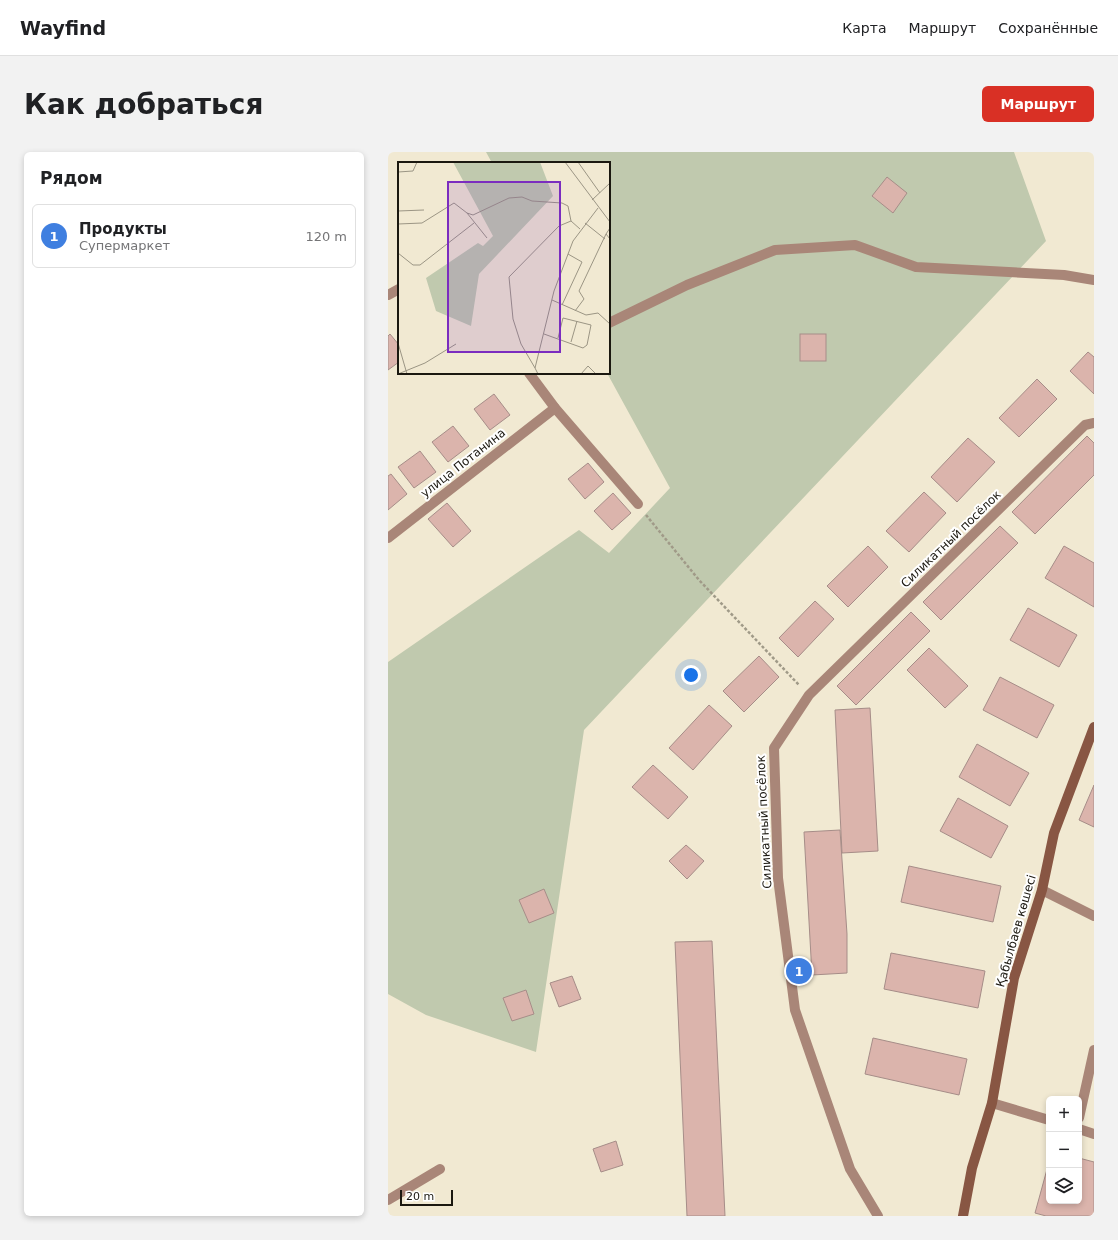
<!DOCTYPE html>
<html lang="ru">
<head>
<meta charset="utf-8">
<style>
  body { margin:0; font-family:"DejaVu Sans",sans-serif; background:#f2f2f2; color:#202124 }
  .controls { position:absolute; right:12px; bottom:12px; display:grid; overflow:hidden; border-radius:6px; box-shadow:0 2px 6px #0003 }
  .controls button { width:36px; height:36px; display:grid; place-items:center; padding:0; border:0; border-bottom:1px solid #e0e0e0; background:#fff; color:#202124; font:20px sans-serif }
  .scale { position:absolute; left:12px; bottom:10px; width:53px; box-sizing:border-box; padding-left:4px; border:2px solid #1b1810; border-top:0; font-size:11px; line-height:14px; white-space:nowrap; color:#1b1810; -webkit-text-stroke:3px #fff; paint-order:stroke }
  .you { position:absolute; left:303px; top:523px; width:14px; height:14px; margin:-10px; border:3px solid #fff; border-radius:50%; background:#1a73e8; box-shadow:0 0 0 6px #1a73e833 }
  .badge { display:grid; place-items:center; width:26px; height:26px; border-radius:50%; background:#d93025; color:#fff; font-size:13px; font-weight:700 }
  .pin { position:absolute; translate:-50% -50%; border:2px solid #fff; box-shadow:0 1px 4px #0006 }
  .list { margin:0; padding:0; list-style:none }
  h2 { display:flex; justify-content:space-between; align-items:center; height:52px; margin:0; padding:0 16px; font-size:17px }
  h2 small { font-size:13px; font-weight:400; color:#757577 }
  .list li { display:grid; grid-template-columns:26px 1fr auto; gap:12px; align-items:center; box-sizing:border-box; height:64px; margin:0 8px 8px; padding:0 8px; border:1px solid #e0e0e0; border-radius:6px }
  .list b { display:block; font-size:15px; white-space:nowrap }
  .list p { margin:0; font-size:13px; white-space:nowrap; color:#757577 }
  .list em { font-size:13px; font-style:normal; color:#757577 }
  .icon { flex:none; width:22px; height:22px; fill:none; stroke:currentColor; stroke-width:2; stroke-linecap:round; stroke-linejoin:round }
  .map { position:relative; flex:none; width:706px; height:1064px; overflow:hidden; border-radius:6px }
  header { display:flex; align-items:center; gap:24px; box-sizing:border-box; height:56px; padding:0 20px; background:#fff; border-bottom:1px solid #e0e0e0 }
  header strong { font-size:19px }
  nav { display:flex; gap:22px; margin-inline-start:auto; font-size:14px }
  .intro { display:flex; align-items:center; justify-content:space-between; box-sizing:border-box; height:96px; padding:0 24px }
  h1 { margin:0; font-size:28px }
  .button { padding:10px 18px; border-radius:6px; background:#d93025; color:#fff; font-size:14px; font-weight:700 }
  main { display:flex; gap:24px; padding:0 24px }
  aside { flex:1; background:#fff; border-radius:6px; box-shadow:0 2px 6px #0003 }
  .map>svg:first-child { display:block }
  .green { fill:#c0c9ae }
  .building { fill:#dbb4ac; stroke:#a68d88 }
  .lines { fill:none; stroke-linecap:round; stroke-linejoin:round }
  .path { stroke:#a09a88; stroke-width:2.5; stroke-dasharray:3 2; stroke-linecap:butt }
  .lane { stroke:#a98678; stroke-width:10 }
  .street { stroke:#a98678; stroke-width:10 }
  .secondary { stroke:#885643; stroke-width:10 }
  .labels { text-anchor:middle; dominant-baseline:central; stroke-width:4; stroke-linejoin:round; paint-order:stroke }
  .street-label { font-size:12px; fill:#1b1810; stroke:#fff }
  .inset-road { fill:none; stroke:#9b9584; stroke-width:1 }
  .view { fill:#7b2cbf; fill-opacity:0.15; stroke:#7b2cbf; stroke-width:2 }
  .inset-edge { fill:none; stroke:#1b1810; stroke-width:2 }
</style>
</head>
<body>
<header>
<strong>Wayfind</strong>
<nav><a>Карта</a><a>Маршрут</a><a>Сохранённые</a></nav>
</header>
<div class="intro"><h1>Как добраться</h1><a class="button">Маршрут</a></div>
<main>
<aside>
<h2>Рядом<small></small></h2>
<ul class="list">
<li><span class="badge" style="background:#3f7fe0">1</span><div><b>Продукты</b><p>Супермаркет</p></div><em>120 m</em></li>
</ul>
</aside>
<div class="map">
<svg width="706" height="1064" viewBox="0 0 706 1064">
  <rect width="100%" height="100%" fill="#f1e9d2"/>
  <!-- green -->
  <path class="green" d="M 98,0 L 626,0 L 658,89 L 196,578 L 148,900 L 38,863 L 0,842 L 0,510 L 191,378 L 221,401 L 282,336 L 219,221 L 221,221 L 221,11 L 104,11 Z"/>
  <!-- building -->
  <g class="building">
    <path d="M 499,25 L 519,41 L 505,61 L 484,44 Z"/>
    <path d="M 2,182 L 11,193 L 11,210 L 0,218 L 0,184 Z"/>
    <rect x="412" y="182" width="26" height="27"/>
    <path d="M 700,200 L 706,205 L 706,242 L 682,219 Z"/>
    <path d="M 649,227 L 669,247 L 631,285 L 611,266 Z"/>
    <path d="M 106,242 L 122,263 L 102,278 L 86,257 Z"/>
    <path d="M 65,274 L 81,294 L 60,310 L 44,290 Z"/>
    <path d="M 699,284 L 706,291 L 706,323 L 647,382 L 624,360 Z"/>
    <path d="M 580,286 L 607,310 L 569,350 L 543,325 Z"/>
    <path d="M 32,299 L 48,320 L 26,336 L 10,315 Z"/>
    <path d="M 200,311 L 216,330 L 197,347 L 180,327 Z"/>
    <path d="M 3,322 L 19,342 L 0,358 L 0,324 Z"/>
    <path d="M 536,340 L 558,361 L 521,400 L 498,379 Z"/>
    <path d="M 225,341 L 243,361 L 224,378 L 206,359 Z"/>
    <path d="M 59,351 L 83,379 L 65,395 L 40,367 Z"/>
    <path d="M 612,374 L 630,391 L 553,468 L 535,450 Z"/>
    <path d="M 480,394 L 500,415 L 460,455 L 439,434 Z"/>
    <path d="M 676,394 L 706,411 L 706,455 L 657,426 Z"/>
    <path d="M 427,449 L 446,467 L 410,505 L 391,486 Z"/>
    <path d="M 640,456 L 689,483 L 671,515 L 622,488 Z"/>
    <path d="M 523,460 L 542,479 L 468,553 L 449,534 Z"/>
    <path d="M 541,496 L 580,534 L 557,556 L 519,518 Z"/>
    <path d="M 371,504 L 391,525 L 356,560 L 335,539 Z"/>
    <path d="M 612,525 L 666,553 L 649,586 L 595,558 Z"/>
    <path d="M 321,553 L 344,574 L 305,618 L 281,596 Z"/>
    <path d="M 482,556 L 490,699 L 454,701 L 447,558 Z"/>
    <path d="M 589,592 L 641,621 L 622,654 L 571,625 Z"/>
    <path d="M 265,613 L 300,645 L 280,667 L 244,635 Z"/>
    <path d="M 706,633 L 706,675 L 691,668 Z"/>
    <path d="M 570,646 L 620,674 L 603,706 L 552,679 Z"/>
    <path d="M 452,678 L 459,782 L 459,821 L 424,823 L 416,680 Z"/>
    <path d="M 298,693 L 316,709 L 299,727 L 281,709 Z"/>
    <path d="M 521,714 L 613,734 L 605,770 L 513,750 Z"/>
    <path d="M 156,737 L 166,761 L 141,771 L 131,748 Z"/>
    <path d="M 324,789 L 337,1064 L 299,1064 L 287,790 Z"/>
    <path d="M 503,801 L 597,819 L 590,856 L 496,837 Z"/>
    <path d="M 184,824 L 193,847 L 171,855 L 162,831 Z"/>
    <path d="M 138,838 L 146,862 L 124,869 L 115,846 Z"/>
    <path d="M 485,886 L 579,907 L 571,943 L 477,922 Z"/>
    <path d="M 228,989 L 235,1013 L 213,1020 L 205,997 Z"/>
    <path d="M 691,1006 L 706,1010 L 706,1064 L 658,1064 L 647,1061 L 661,1010 L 661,1049 L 691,1049 Z"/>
  </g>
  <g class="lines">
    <!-- path -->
    <path class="path" d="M 258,363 L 311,428 L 411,533"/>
    <!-- lane -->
    <g class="lane">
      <path d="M 654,738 L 706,764"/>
      <path d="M 604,951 L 661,968"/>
      <path d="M 691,966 L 706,898"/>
      <path d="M 691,977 L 706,982"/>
    </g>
    <!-- street -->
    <g class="street">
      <path d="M 0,143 L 11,137"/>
      <path d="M 221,171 L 299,133 L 387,98 L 467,93 L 528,115 L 676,123 L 706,128"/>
      <path d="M 141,221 L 167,256 L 250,352"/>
      <path d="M 0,386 L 167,256"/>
      <path d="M 0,1048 L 52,1017"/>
      <path d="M 490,1064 L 462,1017 L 407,858 L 390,726 L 386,596 L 421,543 L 697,273 L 706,271"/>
    </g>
    <!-- secondary -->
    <path class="secondary" d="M 575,1064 L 584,1016 L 604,951 L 626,826 L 654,738 L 666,681 L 706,575"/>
  </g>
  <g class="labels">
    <!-- street labels -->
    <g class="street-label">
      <text transform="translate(75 311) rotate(-38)">улица Потанина</text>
      <text transform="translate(563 387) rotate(-44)">Силикатный посёлок</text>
      <text transform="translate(376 670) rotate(-93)">Силикатный посёлок</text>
      <text transform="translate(628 779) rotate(-74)">Қабылбаев көшесі</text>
    </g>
  </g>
  <!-- overview -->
  <g transform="translate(10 10)">
    <rect width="212" height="212" fill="#f1e9d2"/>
    <path d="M 55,0 L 142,0 L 155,34 L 81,112 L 73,164 L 38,149 L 28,116 L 80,81 L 85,84 L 95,74 Z" fill="#c0c9ae"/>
    <path class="inset-road" d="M 167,0 L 212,60M 180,0 L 202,31M 0,10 L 15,9 L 19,0M 194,38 L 212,21M 0,49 L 26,48M 69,51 L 75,53 L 111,36 L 124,35 L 134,39 L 164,41 L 170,44 L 173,59 L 182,67M 187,61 L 207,77M 0,62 L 24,61 L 56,41 L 69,51 L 89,76M 212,66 L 208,72 L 212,77M 0,91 L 15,103 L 22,103 L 76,61M 154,138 L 188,153 L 200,151 L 212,162M 164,143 L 184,100 L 170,92M 177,149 L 186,137 L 181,129 L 208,72M 146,172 L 185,186 L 189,183 L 193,163 L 165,156 L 160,176M 173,180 L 179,159M 0,181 L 9,212M 137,206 L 123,182 L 115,157 L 111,115 L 161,64 L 173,59M 0,212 L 27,201 L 58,182M 140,212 L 137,206 L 156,129 L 175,79 L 200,46M 183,212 L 190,204 L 198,212"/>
    <path class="view" d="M 50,20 L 162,20 L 162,190 L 50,190 Z"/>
    <rect width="212" height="212" class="inset-edge"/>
  </g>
</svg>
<div class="controls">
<button>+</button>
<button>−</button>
<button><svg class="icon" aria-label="layers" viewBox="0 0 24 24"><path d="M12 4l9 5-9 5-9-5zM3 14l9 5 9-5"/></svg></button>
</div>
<div class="scale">20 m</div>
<div class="you"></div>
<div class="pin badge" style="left:411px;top:819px;background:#3f7fe0">1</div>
</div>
</main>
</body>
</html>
